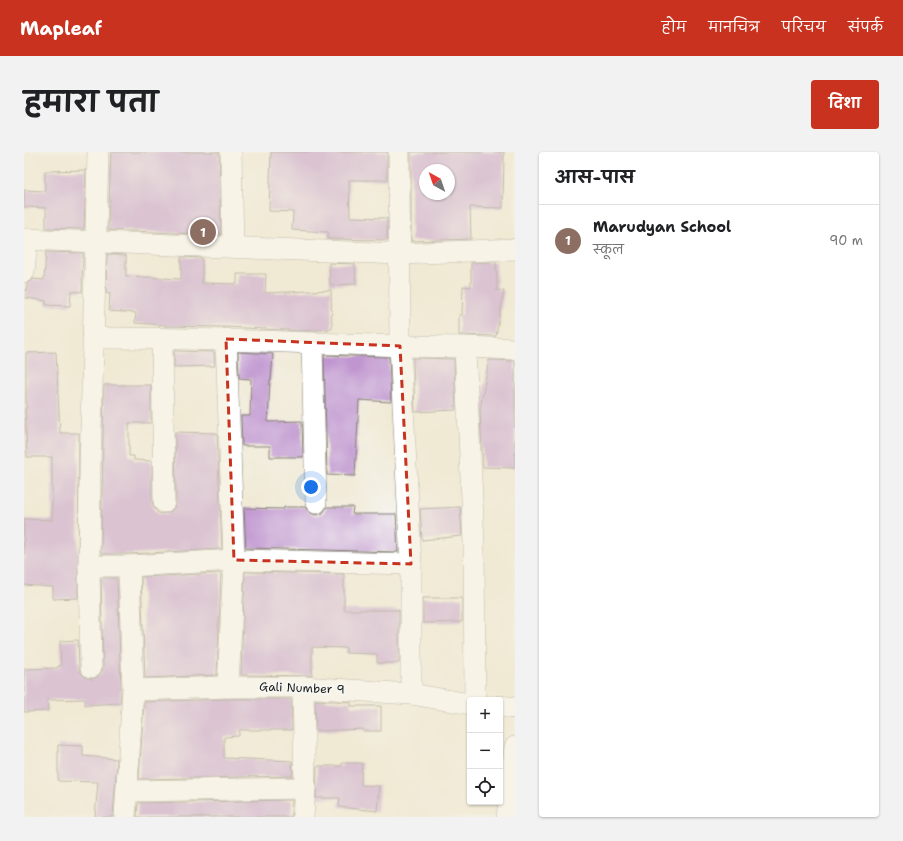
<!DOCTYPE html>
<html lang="hi">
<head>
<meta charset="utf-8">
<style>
  body { margin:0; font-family:"Shantell Sans","Playpen Sans Deva",sans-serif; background:#f2f2f2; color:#202124 }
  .controls { position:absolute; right:12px; bottom:12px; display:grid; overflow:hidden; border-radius:4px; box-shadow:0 1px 3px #0004 }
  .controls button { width:36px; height:36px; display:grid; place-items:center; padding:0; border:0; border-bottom:1px solid #e0e0e0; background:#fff; color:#202124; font:20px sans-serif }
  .compass { position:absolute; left:395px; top:12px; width:36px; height:36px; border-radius:50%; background:#fff; box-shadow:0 1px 3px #0004; rotate:320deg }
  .you { position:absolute; left:287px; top:335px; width:14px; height:14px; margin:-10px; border:3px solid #fff; border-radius:50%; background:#1a73e8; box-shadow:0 0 0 6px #1a73e833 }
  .badge { display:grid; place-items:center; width:26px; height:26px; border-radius:50%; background:#c8321e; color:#fff; font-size:13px; font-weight:700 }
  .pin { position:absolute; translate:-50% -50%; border:2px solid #fff; box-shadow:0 1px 4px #0006 }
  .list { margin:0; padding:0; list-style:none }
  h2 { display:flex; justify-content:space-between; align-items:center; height:52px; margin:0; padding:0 16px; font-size:17px }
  h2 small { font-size:13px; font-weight:400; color:#757577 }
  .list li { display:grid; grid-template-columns:26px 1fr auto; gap:12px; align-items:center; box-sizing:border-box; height:72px; padding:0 16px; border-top:1px solid #e0e0e0 }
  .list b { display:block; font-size:15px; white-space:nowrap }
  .list p { margin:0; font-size:13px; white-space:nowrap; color:#757577 }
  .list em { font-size:13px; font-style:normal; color:#757577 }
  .icon { flex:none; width:22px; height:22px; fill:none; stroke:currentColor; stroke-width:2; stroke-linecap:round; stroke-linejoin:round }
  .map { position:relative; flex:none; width:491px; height:665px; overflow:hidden; border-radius:4px }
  header { display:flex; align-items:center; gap:24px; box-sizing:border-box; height:56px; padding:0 20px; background:#c8321e; color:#fff }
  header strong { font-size:19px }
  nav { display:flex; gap:22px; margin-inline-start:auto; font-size:14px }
  .intro { display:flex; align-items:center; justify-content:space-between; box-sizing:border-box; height:96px; padding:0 24px }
  h1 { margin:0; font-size:28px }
  .button { padding:10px 18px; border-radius:4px; background:#c8321e; color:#fff; font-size:14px; font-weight:700 }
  main { display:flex; gap:24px; padding:0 24px }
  aside { flex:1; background:#fff; border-radius:4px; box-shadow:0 1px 3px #0004 }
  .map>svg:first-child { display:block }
  .building { fill:#c095d0; fill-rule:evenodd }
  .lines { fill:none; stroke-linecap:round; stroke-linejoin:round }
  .minor-casing { stroke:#868278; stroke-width:22 }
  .minor { stroke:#fff; stroke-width:21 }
  .marked { fill:none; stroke:#c8321e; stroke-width:3; stroke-dasharray:8 5; stroke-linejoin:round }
  .labels { text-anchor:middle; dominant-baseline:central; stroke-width:4; stroke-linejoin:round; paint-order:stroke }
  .street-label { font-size:12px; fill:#1c1c1c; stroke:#f6f6f2 }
</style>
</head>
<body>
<header>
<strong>Mapleaf</strong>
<nav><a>होम</a><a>मानचित्र</a><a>परिचय</a><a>संपर्क</a></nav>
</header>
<div class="intro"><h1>हमारा पता</h1><a class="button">दिशा</a></div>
<main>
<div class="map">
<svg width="491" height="665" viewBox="0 0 491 665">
  <rect width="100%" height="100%" fill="#f6f6f2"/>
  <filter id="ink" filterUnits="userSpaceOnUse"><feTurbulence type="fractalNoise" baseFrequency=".025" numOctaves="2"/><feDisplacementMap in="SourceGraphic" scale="8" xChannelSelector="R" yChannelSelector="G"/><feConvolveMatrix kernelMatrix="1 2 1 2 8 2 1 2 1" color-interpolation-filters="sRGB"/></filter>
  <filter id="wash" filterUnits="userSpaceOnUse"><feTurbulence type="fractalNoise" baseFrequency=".012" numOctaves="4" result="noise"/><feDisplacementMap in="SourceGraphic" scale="16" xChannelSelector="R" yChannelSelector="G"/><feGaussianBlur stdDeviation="0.9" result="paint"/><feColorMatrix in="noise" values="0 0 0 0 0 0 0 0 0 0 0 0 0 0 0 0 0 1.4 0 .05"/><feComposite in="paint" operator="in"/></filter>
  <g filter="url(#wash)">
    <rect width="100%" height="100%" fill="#f0e9d4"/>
    <g id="blocks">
      <!-- building -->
      <g class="building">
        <path d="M 87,0 L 195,0 L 197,83 L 84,78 Z"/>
        <path d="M 247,0 L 363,0 L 363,28 L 325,28 L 326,65 L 363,66 L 363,88 L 304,87 L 304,80 L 268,78 L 269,60 L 245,59 Z"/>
        <path d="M 387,0 L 480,0 L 479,56 L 446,55 L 447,87 L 387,89 ZM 401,18 L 425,18 L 425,42 L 401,42 Z"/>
        <path d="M 62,18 L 60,77 L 22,76 L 22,56 L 0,55 L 0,38 L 21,39 L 21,19 Z"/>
        <path d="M 22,100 L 59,101 L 58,140 L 47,139 L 46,154 L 22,153 L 22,149 L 2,146 L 3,131 L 10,127 L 20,128 Z"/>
        <path d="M 83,102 L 102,103 L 102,124 L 157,127 L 157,105 L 178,106 L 178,131 L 213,132 L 213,122 L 242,122 L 241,141 L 307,138 L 308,177 L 279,179 L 202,175 L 141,174 L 141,173 L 111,171 L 112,161 L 85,159 L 86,142 L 82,141 Z"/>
        <path d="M 472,110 L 473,138 L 480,139 L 472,184 L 435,183 L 435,163 L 438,163 L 439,134 L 447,135 L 447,111 Z"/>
        <path d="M 305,111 L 331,112 L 332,132 L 306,133 Z"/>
        <path d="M 150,199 L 190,200 L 191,214 L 150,215 Z"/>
        <path d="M 32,200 L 36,281 L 55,281 L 54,446 L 29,447 L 29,435 L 0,433 L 0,367 L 28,368 L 28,305 L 3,305 L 1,257 L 2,257 L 2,201 Z"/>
        <path d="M 214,200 L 249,202 L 247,228 L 246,228 L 244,270 L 278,269 L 279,305 L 246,305 L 246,294 L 218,294 L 217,264 L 226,264 L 227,227 L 215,226 Z"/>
        <path d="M 300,203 L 365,205 L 367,250 L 335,248 L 331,324 L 303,323 Z"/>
        <path d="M 389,206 L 430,207 L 432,258 L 391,260 Z"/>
        <path d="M 465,208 L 491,209 L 491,316 L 459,315 L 456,258 Z"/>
        <path d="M 80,233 L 127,233 L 127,271 L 105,271 L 105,304 L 110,304 L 110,308 L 128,309 L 128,350 L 130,356 L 134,361 L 141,362 L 146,360 L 150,356 L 152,350 L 151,280 L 193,281 L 198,397 L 105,402 L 77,402 Z"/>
        <path d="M 260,355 L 281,355 L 286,361 L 292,363 L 299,361 L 303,355 L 329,355 L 328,362 L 372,362 L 374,400 L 222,396 L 220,356 L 260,357 Z"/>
        <path d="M 436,355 L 438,384 L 398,388 L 396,357 Z"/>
        <path d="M 221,420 L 320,422 L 320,458 L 375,458 L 375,511 L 353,511 L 353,502 L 322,501 L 322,496 L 288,495 L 288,524 L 217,523 Z"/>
        <path d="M 197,421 L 193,523 L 121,526 L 117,425 Z"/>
        <path d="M 77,426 L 93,426 L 97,538 L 96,551 L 61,553 L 61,547 L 23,548 L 24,559 L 0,560 L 0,517 L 34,516 L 34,514 L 37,514 L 36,489 L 54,488 L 55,516 L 57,521 L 61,525 L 68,527 L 73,525 L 77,521 L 79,515 Z"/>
        <path d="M 399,446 L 438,446 L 438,470 L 399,471 Z"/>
        <path d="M 204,547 L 267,547 L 268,578 L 215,578 L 215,584 L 200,585 L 200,606 L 268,609 L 269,624 L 115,627 L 120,550 Z"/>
        <path d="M 291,548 L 327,550 L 327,554 L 357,554 L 357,579 L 339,579 L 339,577 L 292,579 Z"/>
        <path d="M 34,593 L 59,594 L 59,604 L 93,607 L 89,665 L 71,665 L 74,630 L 34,629 Z"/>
        <path d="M 318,611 L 338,611 L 337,633 L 355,634 L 353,659 L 315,655 L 316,646 L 292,646 L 293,614 L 318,614 Z"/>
        <path d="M 268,648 L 267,665 L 113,665 L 114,651 Z"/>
      </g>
    </g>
  </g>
  <g filter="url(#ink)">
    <use href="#blocks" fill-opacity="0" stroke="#868278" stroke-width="1"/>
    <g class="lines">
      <!-- minor casing -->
      <g class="minor-casing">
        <g id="minor">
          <path d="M 74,0 L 66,316 L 65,414 L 105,414 L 210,408 L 387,412"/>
          <path d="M 207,0 L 209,95"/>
          <path d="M 375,0 L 376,194 L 387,412 L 387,542"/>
          <path d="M 0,87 L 376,102 L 491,97"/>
          <path d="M 0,120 L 3,87"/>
          <path d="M 69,186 C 193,185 317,194 441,195 L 450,391 L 451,548"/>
          <path d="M 138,186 L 140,350"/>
          <path d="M 202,187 L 210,408 L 204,535"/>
          <path d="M 288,192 L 292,351"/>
          <path d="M 441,195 L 491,197"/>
          <path d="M 65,414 L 67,515"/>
          <path d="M 109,538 L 204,535 L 279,535 L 387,542 L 446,552"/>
          <path d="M 476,554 L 491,556"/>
          <path d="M 103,639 L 281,636"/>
          <path d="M 101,665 L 109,538 L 105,414"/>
          <path d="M 279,665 L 281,636 L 279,535"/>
          <path d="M 483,665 L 491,595"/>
        </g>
      </g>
      <!-- minor -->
      <use href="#minor" class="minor"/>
    </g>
  </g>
  <!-- marked area -->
  <path d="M0 0H491V665H0ZM 202,187 L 376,194 L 387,412 L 210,408 Z" fill="#f0e9d4" fill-opacity=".55" fill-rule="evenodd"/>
  <path class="marked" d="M 202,187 L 376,194 L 387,412 L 210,408 Z"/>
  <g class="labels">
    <!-- street labels -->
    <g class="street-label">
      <text transform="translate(278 536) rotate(2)">Gali Number 9</text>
    </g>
  </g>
</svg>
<div class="controls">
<button>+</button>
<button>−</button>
<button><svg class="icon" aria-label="locate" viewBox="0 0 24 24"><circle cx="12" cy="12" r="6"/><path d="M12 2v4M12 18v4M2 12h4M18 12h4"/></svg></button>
</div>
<svg class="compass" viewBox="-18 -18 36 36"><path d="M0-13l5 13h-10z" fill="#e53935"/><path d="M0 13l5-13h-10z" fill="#757577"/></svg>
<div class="you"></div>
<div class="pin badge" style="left:179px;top:80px;background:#8d6e63">1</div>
</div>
<aside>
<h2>आस-पास<small></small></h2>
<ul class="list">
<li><span class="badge" style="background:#8d6e63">1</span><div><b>Marudyan School</b><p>स्कूल</p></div><em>90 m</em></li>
</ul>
</aside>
</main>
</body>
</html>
